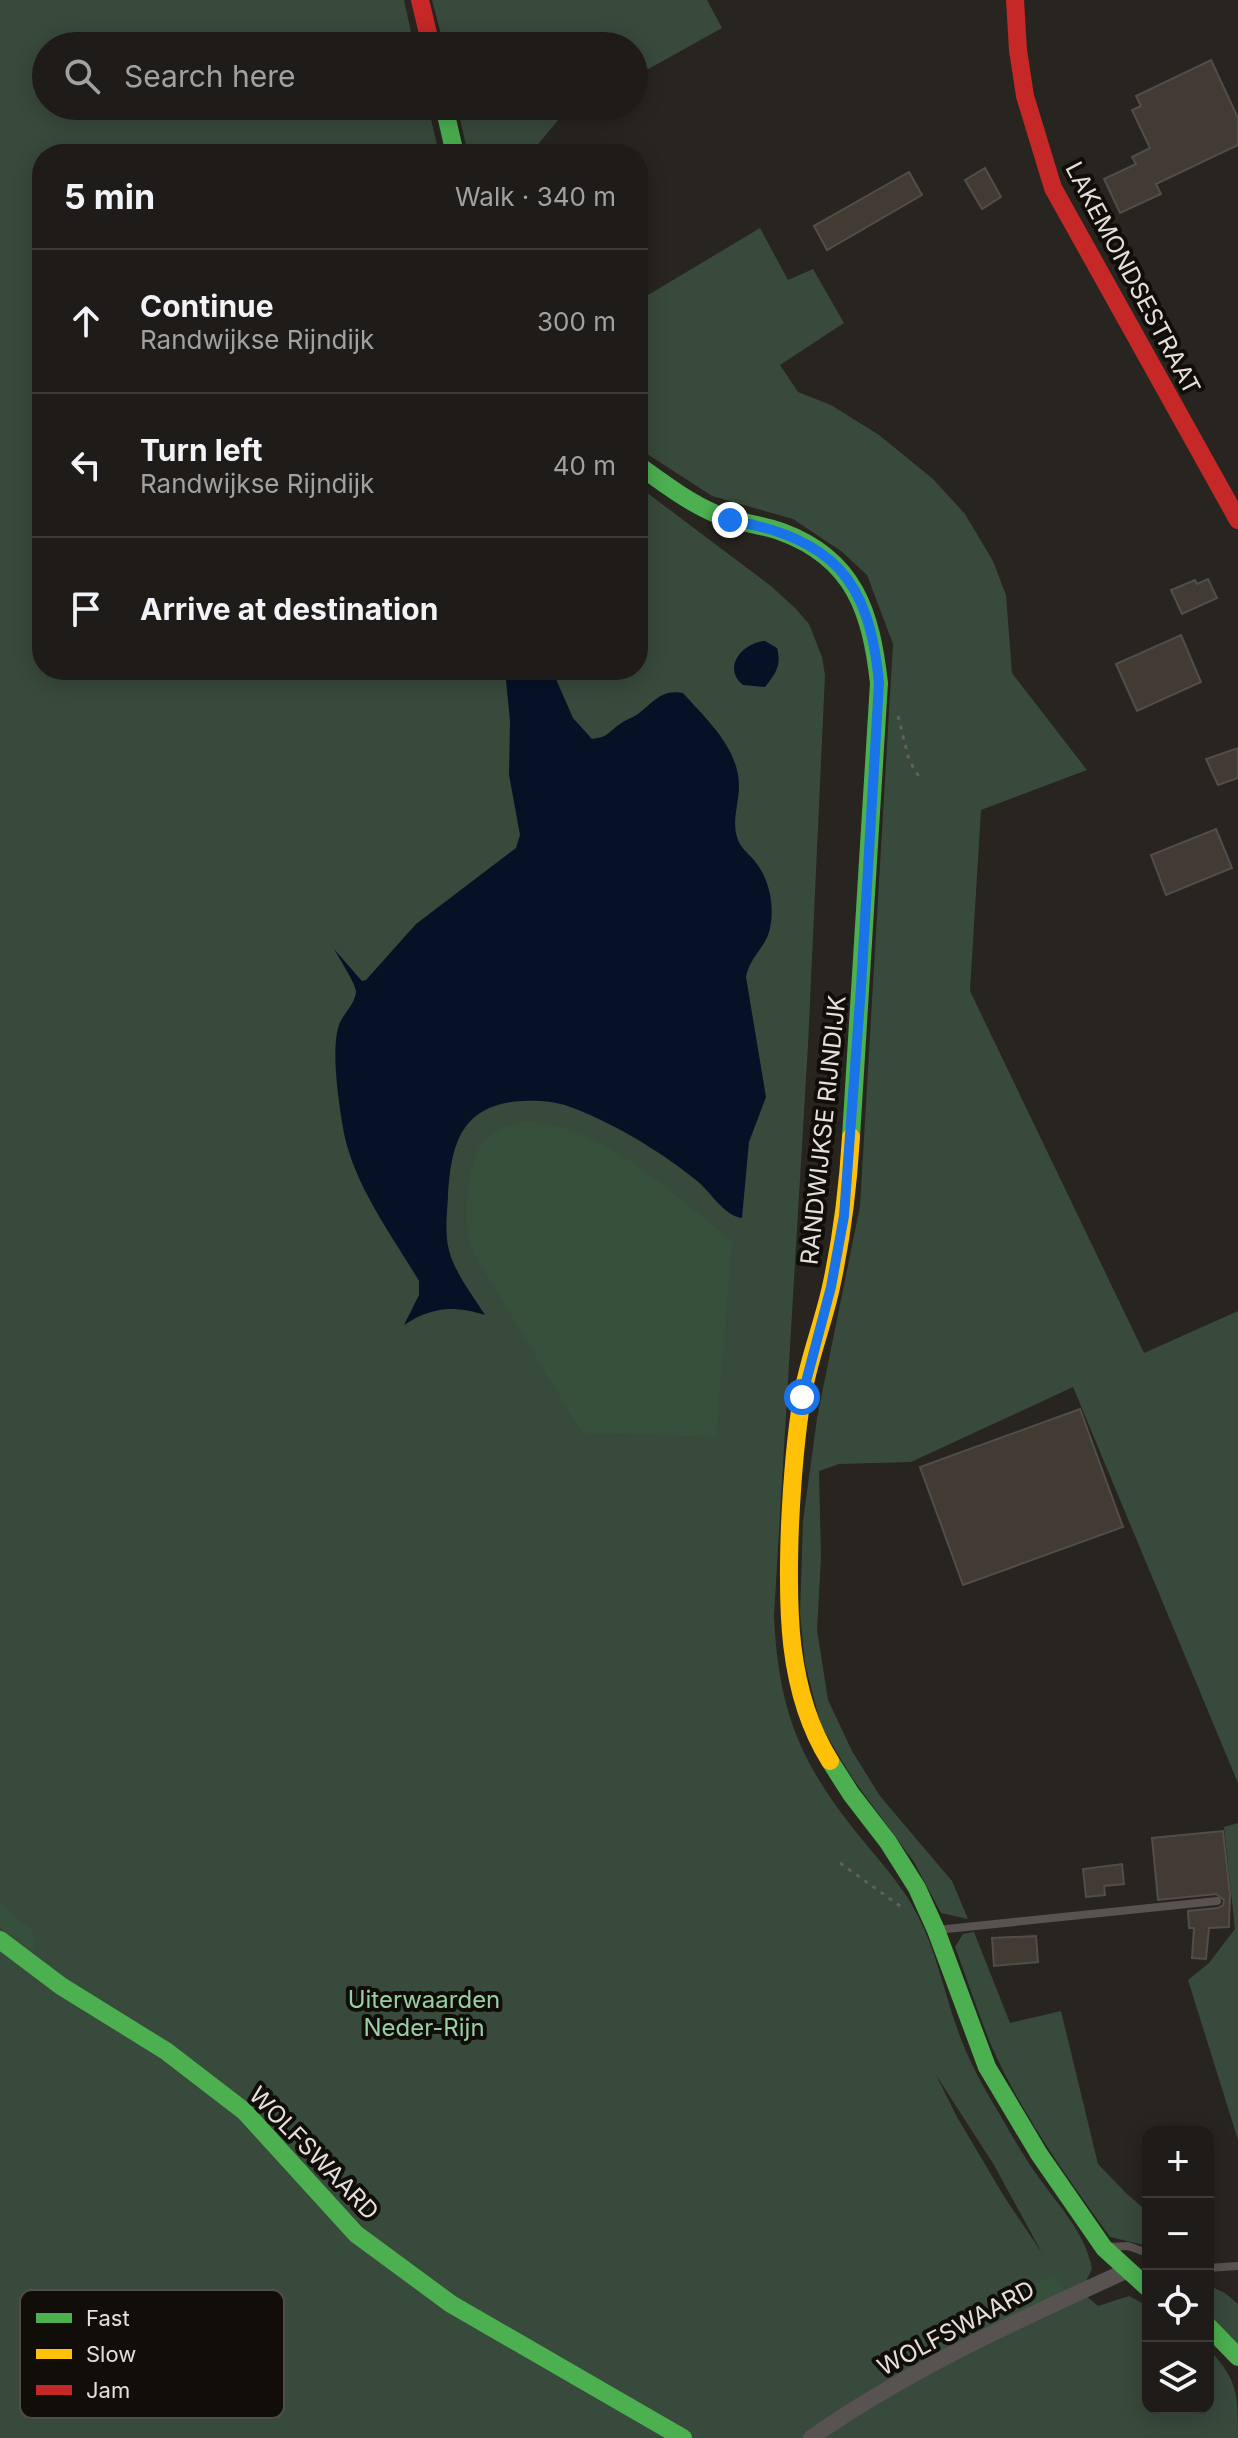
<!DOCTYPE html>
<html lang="en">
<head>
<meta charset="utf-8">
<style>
  body { margin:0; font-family:Inter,sans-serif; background:#2b2825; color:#f1f3f6 }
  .controls { position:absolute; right:24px; bottom:24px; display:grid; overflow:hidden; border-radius:16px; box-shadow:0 4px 20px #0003 }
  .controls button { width:72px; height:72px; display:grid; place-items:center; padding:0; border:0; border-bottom:2px solid #3c3937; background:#1e1b18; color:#f1f3f6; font:40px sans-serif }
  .stop { position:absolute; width:24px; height:24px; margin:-18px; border:6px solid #1a73e8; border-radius:50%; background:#fff }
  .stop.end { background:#1a73e8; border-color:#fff; box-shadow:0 2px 8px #0008 }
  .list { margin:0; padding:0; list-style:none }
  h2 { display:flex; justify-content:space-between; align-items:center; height:104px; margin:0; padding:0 32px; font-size:34px }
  h2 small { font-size:26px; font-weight:400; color:#a1a1a2 }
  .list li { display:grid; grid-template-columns:52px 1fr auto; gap:24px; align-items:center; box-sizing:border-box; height:144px; padding:0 32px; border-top:2px solid #3c3937 }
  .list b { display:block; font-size:30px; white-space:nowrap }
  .list p { margin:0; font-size:26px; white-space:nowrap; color:#a1a1a2 }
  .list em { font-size:26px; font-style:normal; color:#a1a1a2 }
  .icon { flex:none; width:44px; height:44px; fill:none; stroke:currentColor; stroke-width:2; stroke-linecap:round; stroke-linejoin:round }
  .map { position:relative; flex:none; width:1238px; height:2438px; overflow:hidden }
  .search { position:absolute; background:#1e1b18; box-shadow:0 4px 20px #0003; left:32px; top:32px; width:616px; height:88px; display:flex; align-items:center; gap:20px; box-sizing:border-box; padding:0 28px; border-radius:44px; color:#a1a1a2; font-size:30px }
  .panel { position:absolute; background:#1e1b18; box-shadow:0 4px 20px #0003; left:32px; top:144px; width:616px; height:536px; border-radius:32px }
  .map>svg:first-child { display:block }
  .green { fill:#384a3b; fill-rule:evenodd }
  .forest { fill:#36503c }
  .water { fill:#051226 }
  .building { fill:#413b33; stroke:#514e4a; stroke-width:2 }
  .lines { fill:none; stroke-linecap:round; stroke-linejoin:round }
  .path { stroke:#635e5c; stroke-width:3; stroke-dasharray:4 6; stroke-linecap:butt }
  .lane { stroke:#585250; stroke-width:8 }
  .street { stroke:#585250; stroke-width:16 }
  .fast { stroke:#4caf50; stroke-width:18 }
  .slow { stroke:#ffc107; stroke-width:18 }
  .jam { stroke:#c62828; stroke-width:18 }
  .route { stroke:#1a73e8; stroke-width:10 }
  .labels { text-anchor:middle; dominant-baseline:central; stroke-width:8; stroke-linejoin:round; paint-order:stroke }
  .street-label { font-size:24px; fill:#e5dfda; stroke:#110e0a }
  .park-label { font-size:24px; fill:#97cfa4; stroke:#110e0a }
  .key { fill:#110e0a; stroke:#514d48; stroke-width:2 }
  .key-label { font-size:22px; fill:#e5dfda }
</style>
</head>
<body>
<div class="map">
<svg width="1238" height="2438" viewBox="0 0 1238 2438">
  <rect width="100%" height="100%" fill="#282420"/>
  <!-- green -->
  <g class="green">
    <path d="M 0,0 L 404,0 L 414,46 L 46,46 L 46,106 L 428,106 L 439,154 L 42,154 L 42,670 L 638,670 L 638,486 L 771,586 L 795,608 L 809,624 L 822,657 L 825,675 L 808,1045 L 774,1616 C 778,1702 796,1755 849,1823 C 872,1853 901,1882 918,1916 C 936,1951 943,1988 956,2025 C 966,2056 982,2085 999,2113 C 1009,2131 1019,2148 1030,2165 C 1051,2197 1086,2231 1092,2269 L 1085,2283 L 1077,2288 L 1098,2306 L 1129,2296 L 1148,2306 L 1148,2408 L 1208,2408 L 1208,2348 C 1238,2381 1238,2392 1238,2438 L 0,2438 ZM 936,2075 L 994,2165 L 1042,2253 L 1005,2198 L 957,2117 Z"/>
    <path d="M 432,0 L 707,0 L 722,28 L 634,77 L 634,46 L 444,46 Z"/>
    <path d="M 457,106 L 582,106 L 559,119 L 530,154 L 468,154 Z"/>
    <path d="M 760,228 L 788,280 L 813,269 L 844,323 L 780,365 L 798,392 L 831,405 L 879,435 L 933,479 L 965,514 L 993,561 L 1006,595 L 1012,673 L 1087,770 L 981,810 L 970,991 L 1144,1353 L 1238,1311 L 1238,1783 L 1073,1387 L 911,1462 L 839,1464 L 819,1471 L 821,1558 L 817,1630 L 828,1700 L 852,1751 L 880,1796 L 952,1881 L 968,1919 L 941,1913 L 914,1862 L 853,1779 L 821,1726 L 805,1664 L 800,1613 L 803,1521 L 817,1418 L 860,1206 L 893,644 L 867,575 L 841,551 L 793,519 L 712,496 L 638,448 L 638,301 Z"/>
    <path d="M 1238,1823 L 1238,2140 L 1188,1980 L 1209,1963 L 1235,1929 L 1224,1827 Z"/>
    <path d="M 974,1932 L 1010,2023 L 1061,2011 L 1098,2164 L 1127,2194 L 1148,2212 L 1148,2246 L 1110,2237 C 1067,2177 1021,2113 991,2045 C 978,2013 967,1979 955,1947 L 963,1934 Z"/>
    <path d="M 1208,2285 L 1225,2293 L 1238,2304 L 1238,2346 L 1208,2320 Z"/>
  </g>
  <!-- forest -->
  <g class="forest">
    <path d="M 524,1121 C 605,1126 672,1193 732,1241 L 716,1437 L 582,1433 L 478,1261 C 476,1256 472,1250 470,1244 C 463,1222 467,1164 481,1145 C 492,1130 508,1126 524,1121 Z"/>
    <path d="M 0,1902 L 32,1931 L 35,1936 L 34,1952 L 0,1927 Z"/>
    <path d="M 1054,2275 L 1067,2292 L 897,2374 L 888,2356 Z"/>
  </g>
  <!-- water -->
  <g class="water">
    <path d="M 765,641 L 777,648 C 782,666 775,674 765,687 L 743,685 C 721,667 744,642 765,641 Z"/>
    <path d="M 505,670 L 552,670 L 573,718 L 592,739 C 609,737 608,732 620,724 C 625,720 632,718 638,714 C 654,702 661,689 683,693 C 706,719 739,748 739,786 C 739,804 731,822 738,840 C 741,848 748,853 753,859 C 769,877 775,904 770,928 C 767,946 749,958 746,977 L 766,1097 L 749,1142 L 742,1218 C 724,1216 710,1191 696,1180 C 657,1149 612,1122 565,1105 C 552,1101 536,1100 523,1101 C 461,1104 451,1144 448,1197 C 447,1213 445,1230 448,1246 C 453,1271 472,1294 485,1315 C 453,1305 432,1307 404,1325 L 419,1295 L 419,1281 C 390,1232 350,1180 342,1122 C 338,1097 331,1049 339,1025 C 343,1014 355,1004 356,992 C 356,984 339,958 334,949 L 362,981 L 366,980 L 416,924 L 516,848 L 520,835 L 509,775 L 510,721 Z"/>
  </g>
  <!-- building -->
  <g class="building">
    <path d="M 1211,60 L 1238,118 L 1238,145 L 1156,184 L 1161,194 L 1120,213 L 1104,179 L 1136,164 L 1132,157 L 1150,148 L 1132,110 L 1141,106 L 1136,96 Z"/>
    <path d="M 985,168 L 1001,197 L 982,209 L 965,180 Z"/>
    <path d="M 909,172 L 922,195 L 827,250 L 814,226 Z"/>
    <path d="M 1208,579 L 1217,598 L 1182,614 L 1171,590 L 1195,580 L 1197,584 Z"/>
    <path d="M 1181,635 L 1201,682 L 1137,711 L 1116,664 Z"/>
    <path d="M 1238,748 L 1238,778 L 1218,785 L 1206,759 Z"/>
    <path d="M 1216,829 L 1232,868 L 1166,895 L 1151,855 Z"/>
    <path d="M 1080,1409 L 1123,1527 L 963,1585 L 920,1467 Z"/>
    <path d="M 1223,1831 L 1230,1894 L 1229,1927 L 1209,1928 L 1206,1959 L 1192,1958 L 1194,1928 L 1189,1928 L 1188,1911 L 1218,1908 L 1223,1905 L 1224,1900 L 1216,1894 L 1158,1900 L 1152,1838 Z"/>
    <path d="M 1122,1864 L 1124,1884 L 1104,1886 L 1105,1895 L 1086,1897 L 1083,1869 Z"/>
    <path d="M 1036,1936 L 1038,1962 L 994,1966 L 992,1938 Z"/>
  </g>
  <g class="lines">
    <!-- path -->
    <g class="path">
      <path d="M 898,716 L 909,760 L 919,777"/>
      <path d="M 840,1863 L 903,1908"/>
    </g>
    <!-- lane -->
    <g class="lane">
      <path d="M 937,1930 L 1217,1901"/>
      <path d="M 1109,2247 L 1128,2246 L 1148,2253"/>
      <path d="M 1208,2268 L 1238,2266"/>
    </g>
    <!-- street -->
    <path class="street" d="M 811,2438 C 907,2370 1021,2319 1128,2270"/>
    <!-- fast -->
    <g class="fast">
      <path d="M 444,106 L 455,154"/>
      <path d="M 638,465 C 663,483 688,502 716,514 C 738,523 760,524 782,532 C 855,559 871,613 879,683 L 851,1137"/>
      <path d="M 830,1761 L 851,1794 L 888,1842 L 917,1888 L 936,1930 L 987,2067 L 1039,2154 L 1104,2248 L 1148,2288"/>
      <path d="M 0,1940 L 61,1986 L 166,2051 L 244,2111 L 356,2234 L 451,2304 L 683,2438"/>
      <path d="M 1208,2326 L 1238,2357"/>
    </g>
    <!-- slow -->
    <path class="slow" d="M 830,1761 C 786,1691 787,1604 790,1525 C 792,1483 795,1440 802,1398 C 808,1361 823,1324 831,1287 C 842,1237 848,1187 851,1137"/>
    <!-- jam -->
    <g class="jam">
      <path d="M 420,0 L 431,46"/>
      <path d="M 1015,0 L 1018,50 L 1025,96 L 1053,188 L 1238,520"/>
    </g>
  </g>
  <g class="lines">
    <!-- route -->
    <path class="route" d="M 730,520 C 833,539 869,578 879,683 L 861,987 L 844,1216 L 831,1287 L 802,1397"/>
  </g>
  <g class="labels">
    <!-- street labels -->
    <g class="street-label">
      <text transform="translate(1133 278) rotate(62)">LAKEMONDSESTRAAT</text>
      <text transform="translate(823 1130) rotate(-84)">RANDWIJKSE RIJNDIJK</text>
      <text transform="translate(314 2153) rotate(46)">WOLFSWAARD</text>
      <text transform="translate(956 2328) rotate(-28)">WOLFSWAARD</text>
    </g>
    <!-- park labels -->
    <g class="park-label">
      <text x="424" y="1999">Uiterwaarden<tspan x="424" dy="28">Neder-Rijn</tspan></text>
    </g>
  </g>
  <!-- legend -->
  <rect x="20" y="2290" width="264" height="128" rx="12" class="key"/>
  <rect x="36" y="2313" width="36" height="10" fill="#4caf50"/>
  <rect x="36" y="2349" width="36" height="10" fill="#ffc107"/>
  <rect x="36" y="2385" width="36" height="10" fill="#c62828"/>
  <g class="key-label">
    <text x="86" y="2326">Fast</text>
    <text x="86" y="2362">Slow</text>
    <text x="86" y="2398">Jam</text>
  </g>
</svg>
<div class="controls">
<button>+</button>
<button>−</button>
<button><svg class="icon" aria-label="locate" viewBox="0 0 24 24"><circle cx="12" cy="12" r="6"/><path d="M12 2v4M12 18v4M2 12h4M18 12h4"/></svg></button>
<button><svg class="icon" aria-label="layers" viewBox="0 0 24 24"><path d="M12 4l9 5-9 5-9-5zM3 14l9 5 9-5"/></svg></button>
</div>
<div class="stop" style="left:802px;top:1397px"></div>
<div class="stop end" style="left:730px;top:520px"></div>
<div class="search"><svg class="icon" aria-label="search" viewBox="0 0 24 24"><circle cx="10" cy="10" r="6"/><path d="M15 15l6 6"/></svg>Search here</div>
<section class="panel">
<h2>5 min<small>Walk · 340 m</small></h2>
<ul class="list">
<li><svg class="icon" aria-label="ahead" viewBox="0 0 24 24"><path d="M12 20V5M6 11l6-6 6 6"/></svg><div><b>Continue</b><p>Randwijkse Rijndijk</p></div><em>300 m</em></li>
<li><svg class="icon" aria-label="left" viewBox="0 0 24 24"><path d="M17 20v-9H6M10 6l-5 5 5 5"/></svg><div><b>Turn left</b><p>Randwijkse Rijndijk</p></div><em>40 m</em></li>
<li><svg class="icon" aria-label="arrive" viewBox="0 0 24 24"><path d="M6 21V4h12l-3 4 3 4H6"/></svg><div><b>Arrive at destination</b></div></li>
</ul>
</section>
</div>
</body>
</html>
